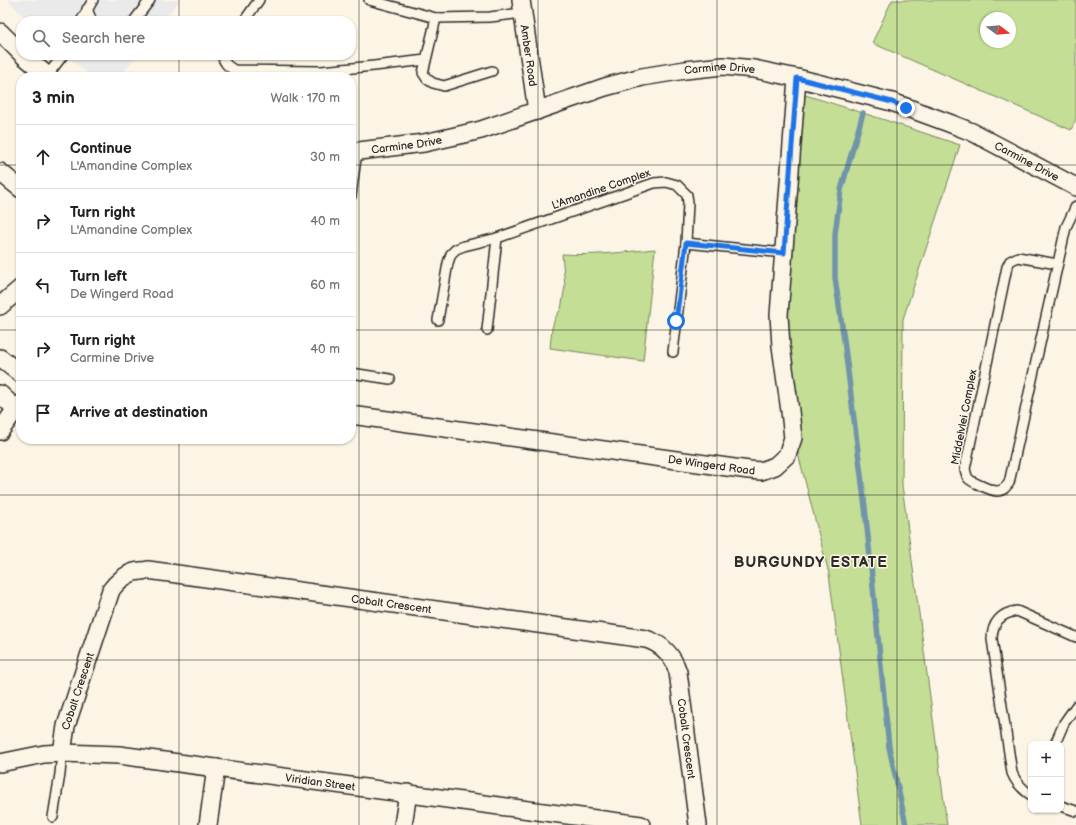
<!DOCTYPE html>
<html lang="en">
<head>
<meta charset="utf-8">
<style>
  body { margin:0; font-family:"Balsamiq Sans",sans-serif; background:#f2f2f2; color:#202124 }
  .controls { position:absolute; right:12px; bottom:12px; display:grid; overflow:hidden; border-radius:8px; box-shadow:0 1px 3px #0004 }
  .controls button { width:36px; height:36px; display:grid; place-items:center; padding:0; border:0; border-bottom:1px solid #e0e0e0; background:#fff; color:#202124; font:20px sans-serif }
  .compass { position:absolute; left:980px; top:12px; width:36px; height:36px; border-radius:50%; background:#fff; box-shadow:0 1px 3px #0004; rotate:106deg }
  .stop { position:absolute; width:12px; height:12px; margin:-9px; border:3px solid #1a73e8; border-radius:50%; background:#fff }
  .stop.end { background:#1a73e8; border-color:#fff; box-shadow:0 1px 4px #0008 }
  .list { margin:0; padding:0; list-style:none }
  h2 { display:flex; justify-content:space-between; align-items:center; height:52px; margin:0; padding:0 16px; font-size:17px }
  h2 small { font-size:13px; font-weight:400; color:#757577 }
  .list li { display:grid; grid-template-columns:26px 1fr auto; gap:12px; align-items:center; box-sizing:border-box; height:64px; padding:0 16px; border-top:1px solid #e0e0e0 }
  .list b { display:block; font-size:15px; white-space:nowrap }
  .list p { margin:0; font-size:13px; white-space:nowrap; color:#757577 }
  .list em { font-size:13px; font-style:normal; color:#757577 }
  .icon { flex:none; width:22px; height:22px; fill:none; stroke:currentColor; stroke-width:2; stroke-linecap:round; stroke-linejoin:round }
  .map { position:relative; flex:none; width:1076px; height:825px; overflow:hidden }
  .search { position:absolute; background:#fff; box-shadow:0 1px 3px #0004; left:16px; top:16px; width:340px; height:44px; display:flex; align-items:center; gap:10px; box-sizing:border-box; padding:0 14px; border-radius:16px; color:#757577; font-size:15px }
  .panel { position:absolute; background:#fff; box-shadow:0 1px 3px #0004; left:16px; top:72px; width:340px; height:372px; border-radius:16px }
  .map>svg:first-child { display:block }
  .built { fill:#eaeaea }
  .green { fill:#c4de95; stroke:#788460; fill-rule:evenodd }
  .lines { fill:none; stroke-linecap:round; stroke-linejoin:round }
  .stream { stroke:#6f94aa; stroke-width:5.5 }
  .lane-casing { stroke:#2b2b2b; stroke-width:12 }
  .street-casing { stroke:#2b2b2b; stroke-width:20 }
  .lane { stroke:#fcf5e5; stroke-width:9 }
  .street { stroke:#fcf5e5; stroke-width:17 }
  .route { stroke:#1a73e8; stroke-width:5 }
  .grid { fill:none; stroke:#2b2b2b; stroke-width:1; stroke-opacity:0.55 }
  .labels { text-anchor:middle; dominant-baseline:central; stroke-width:3; stroke-linejoin:round; paint-order:stroke }
  .street-label { font-size:11px; fill:#2b2b2b; stroke:#fcf5e5 }
  .district-label { font-size:15px; font-weight:bold; letter-spacing:1px; fill:#2b2b2b; stroke:#fcf5e5 }
</style>
</head>
<body>
<div class="map">
<svg width="1076" height="825" viewBox="0 0 1076 825">
  <rect width="100%" height="100%" fill="#fcf5e5"/>
  <filter id="ink" filterUnits="userSpaceOnUse"><feTurbulence type="fractalNoise" baseFrequency=".025" numOctaves="2"/><feDisplacementMap in="SourceGraphic" scale="8" xChannelSelector="R" yChannelSelector="G"/><feConvolveMatrix kernelMatrix="1 2 1 2 8 2 1 2 1" color-interpolation-filters="sRGB"/></filter>
  <g filter="url(#ink)">
    <!-- built -->
    <g class="built">
      <path d="M 8,0 L 180,0 L 163,21 L 28,21 Z"/>
      <path d="M 65,55 L 137,55 L 120,77 L 93,77 Z"/>
    </g>
    <!-- green -->
    <g class="green">
      <path d="M 892,0 L 1076,0 L 1076,119 L 1071,130 L 872,43 ZM 986,18 L 1010,18 L 1010,42 L 986,42 Z"/>
      <path d="M 796,92 L 885,120 L 960,145 L 903,319 L 902,485 L 947,825 L 862,825 L 829,574 L 794,438 L 781,347 Z"/>
      <path d="M 655,249 L 643,361 L 550,348 L 552,328 L 555,318 L 561,309 L 565,286 L 562,254 C 594,256 624,252 655,249 Z"/>
    </g>
    <g class="lines">
      <!-- stream -->
      <path class="stream" d="M 863,113 L 841,190 L 835,234 L 835,278 L 844,340 L 865,507 L 889,747 L 906,825"/>
      <!-- lane casing -->
      <g class="lane-casing">
        <g id="lane">
          <path d="M 369,0 L 436,18 L 490,17 L 522,13"/>
          <path d="M 87,9 L 92,21"/>
          <path d="M 436,18 L 423,73 L 427,79 L 433,83 L 444,86 L 492,71"/>
          <path d="M 81,21 L 93,0"/>
          <path d="M 134,21 L 150,0"/>
          <path d="M 244,21 L 259,0"/>
          <path d="M 222,55 C 224,63 227,66 234,70 L 321,71 L 374,66 L 426,60"/>
          <path d="M 47,76 L 63,55"/>
          <path d="M 351,196 L 357,151"/>
          <path d="M 1057,264 L 1018,257 L 1010,261 L 1007,267 L 965,469 C 966,472 966,475 968,478 C 971,482 992,491 997,491 C 1003,491 1006,487 1009,483 L 1066,227 L 1076,206"/>
          <path d="M 438,320 L 448,263 L 451,254 L 456,249 L 464,246 L 497,238 L 654,183 L 666,182 L 677,185 L 687,195 L 688,203 L 686,243 L 784,253"/>
          <path d="M 487,330 L 497,238"/>
          <path d="M 673,352 L 686,243"/>
          <path d="M 351,373 L 390,379"/>
          <path d="M 1055,744 L 1064,723 L 1076,706"/>
          <path d="M 1031,795 C 1022,789 1016,783 1012,773 L 992,639 C 992,623 1001,613 1017,611 L 1076,637"/>
          <path d="M 1061,806 L 1076,811"/>
          <path d="M 53,817 L 60,774 L 62,753"/>
        </g>
      </g>
      <!-- street casing -->
      <g class="street-casing">
        <g id="street">
          <path id="s1" d="M 521,0 L 537,111"/>
          <path d="M 0,32 L 21,53"/>
          <path d="M 23,55 L 49,77"/>
          <path id="s2" d="M 351,152 L 424,143 L 451,137 L 481,130 L 605,87 L 642,77 L 685,70 L 723,66 L 754,69 L 797,78 L 892,102 L 949,123 L 972,132 L 1076,187"/>
          <path d="M 0,172 L 21,189"/>
          <path d="M 0,306 L 21,288"/>
          <path d="M 0,358 L 21,374"/>
          <path d="M 0,394 L 16,409"/>
          <path id="s3" d="M 351,415 L 749,470 L 761,471 L 775,466 L 787,455 L 793,438 L 790,411 L 781,346 L 779,315 L 797,78"/>
          <path d="M 0,431 L 16,409 L 21,404"/>
          <path id="s4" d="M 62,753 L 66,726 L 111,590 C 116,583 125,575 134,572 C 139,571 143,571 148,570 L 646,639 C 662,644 673,656 678,672 L 698,825"/>
          <path id="s5" d="M 0,763 L 44,754 L 62,753 L 119,755 L 641,825"/>
          <path d="M 208,825 L 216,768"/>
          <path d="M 403,825 L 408,793"/>
        </g>
      </g>
      <!-- lane -->
      <use href="#lane" class="lane"/>
      <!-- street -->
      <use href="#street" class="street"/>
    </g>
  </g>
  <g class="lines" filter="url(#ink)">
    <!-- route -->
    <path class="route" d="M 676,321 L 686,243 L 784,253 L 797,78 L 892,102 L 906,108"/>
  </g>
  <!-- grid -->
  <path class="grid" d="M 179,0 L 179,21M 359,0 L 359,825M 538,0 L 538,825M 717,0 L 717,825M 897,0 L 897,825M 179,55 L 179,77M 0,165 L 21,165M 351,165 L 1076,165M 0,330 L 21,330M 351,330 L 1076,330M 179,439 L 179,825M 0,495 L 1076,495M 0,660 L 1076,660"/>
  <g class="labels">
    <!-- street labels -->
    <g class="street-label">
      <text stroke="none"><textPath href="#s1" startOffset="56">Amber Road</textPath></text>
      <text stroke="none"><textPath href="#s2" startOffset="380">Carmine Drive</textPath></text>
      <text stroke="none"><textPath href="#s2" startOffset="56">Carmine Drive</textPath></text>
      <text stroke="none"><textPath href="#s2" startOffset="704">Carmine Drive</textPath></text>
      <text transform="translate(601 189) rotate(-19)">L'Amandine Complex</text>
      <text transform="translate(964 417) rotate(-79)">Middelvlei Complex</text>
      <text stroke="none"><textPath href="#s3" startOffset="364">De Wingerd Road</textPath></text>
      <text stroke="none"><textPath href="#s4" startOffset="460">Cobalt Crescent</textPath></text>
      <text stroke="none"><textPath href="#s4" startOffset="64">Cobalt Crescent</textPath></text>
      <text stroke="none"><textPath href="#s4" startOffset="832">Cobalt Crescent</textPath></text>
      <text stroke="none"><textPath href="#s5" startOffset="323">Viridian Street</textPath></text>
    </g>
    <!-- district labels -->
    <g class="district-label">
      <text x="811" y="562">BURGUNDY ESTATE</text>
    </g>
  </g>
</svg>
<div class="controls">
<button>+</button>
<button>−</button>
</div>
<svg class="compass" viewBox="-18 -18 36 36"><path d="M0-13l5 13h-10z" fill="#e53935"/><path d="M0 13l5-13h-10z" fill="#757577"/></svg>
<div class="stop" style="left:676px;top:321px"></div>
<div class="stop end" style="left:906px;top:108px"></div>
<div class="search"><svg class="icon" aria-label="search" viewBox="0 0 24 24"><circle cx="10" cy="10" r="6"/><path d="M15 15l6 6"/></svg>Search here</div>
<section class="panel">
<h2>3 min<small>Walk · 170 m</small></h2>
<ul class="list">
<li><svg class="icon" aria-label="ahead" viewBox="0 0 24 24"><path d="M12 20V5M6 11l6-6 6 6"/></svg><div><b>Continue</b><p>L'Amandine Complex</p></div><em>30 m</em></li>
<li><svg class="icon" aria-label="right" viewBox="0 0 24 24"><path d="M7 20v-9h11M14 6l5 5-5 5"/></svg><div><b>Turn right</b><p>L'Amandine Complex</p></div><em>40 m</em></li>
<li><svg class="icon" aria-label="left" viewBox="0 0 24 24"><path d="M17 20v-9H6M10 6l-5 5 5 5"/></svg><div><b>Turn left</b><p>De Wingerd Road</p></div><em>60 m</em></li>
<li><svg class="icon" aria-label="right" viewBox="0 0 24 24"><path d="M7 20v-9h11M14 6l5 5-5 5"/></svg><div><b>Turn right</b><p>Carmine Drive</p></div><em>40 m</em></li>
<li><svg class="icon" aria-label="arrive" viewBox="0 0 24 24"><path d="M6 21V4h12l-3 4 3 4H6"/></svg><div><b>Arrive at destination</b></div></li>
</ul>
</section>
</div>
</body>
</html>
